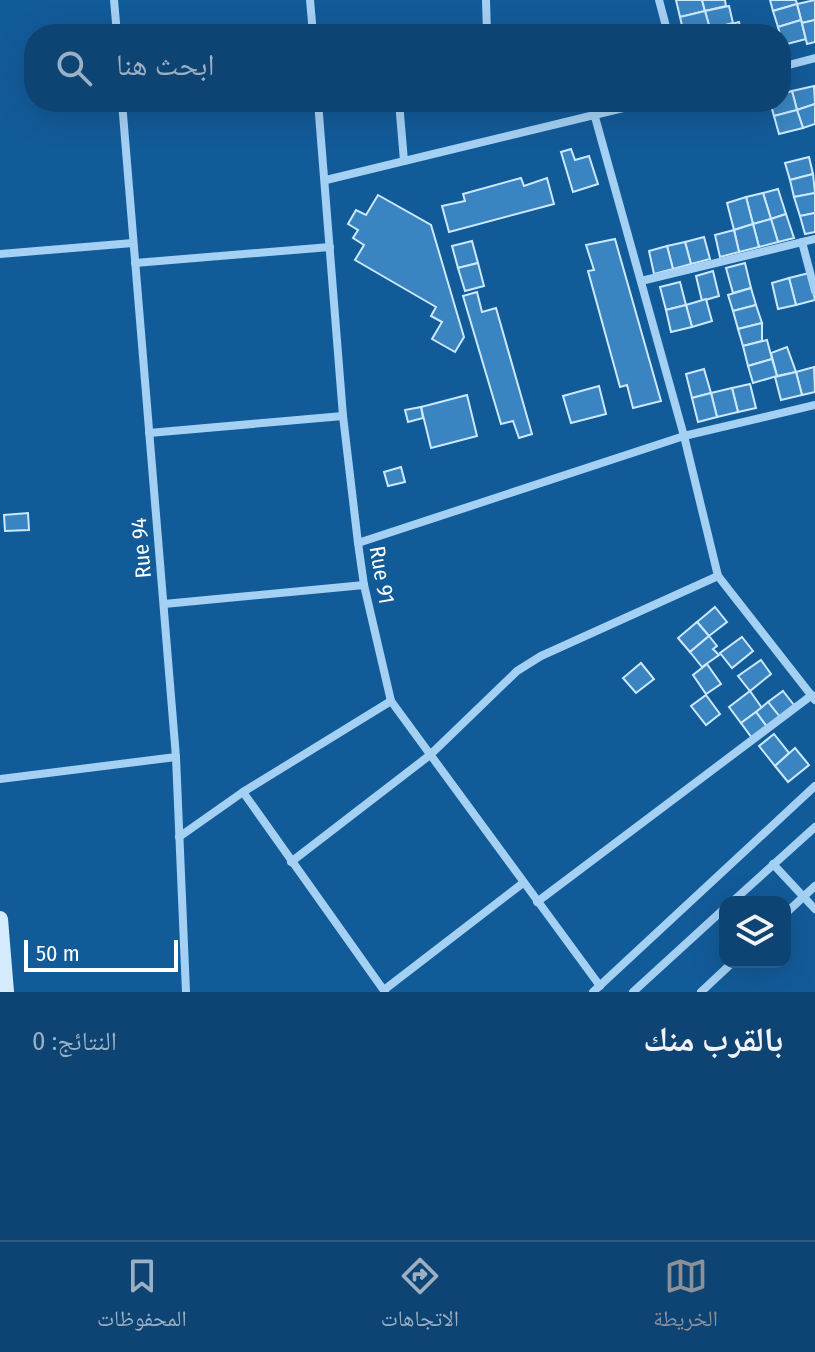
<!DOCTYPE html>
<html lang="ar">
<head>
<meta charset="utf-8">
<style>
  body { margin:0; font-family:"Fira Sans Condensed","Noto Naskh Arabic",sans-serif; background:#174b78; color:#f1f3f6; direction:rtl }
  .controls { position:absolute; right:24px; bottom:24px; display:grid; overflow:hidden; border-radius:16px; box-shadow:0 8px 32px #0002 }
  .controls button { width:72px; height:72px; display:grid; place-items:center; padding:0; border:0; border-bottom:2px solid #2e5c85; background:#0e4473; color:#f1f3f6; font:40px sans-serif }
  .scale { position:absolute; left:24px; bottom:20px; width:154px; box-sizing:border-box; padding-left:8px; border:4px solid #fff; border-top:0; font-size:22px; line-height:28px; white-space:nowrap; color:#fff; -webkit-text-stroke:6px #125b99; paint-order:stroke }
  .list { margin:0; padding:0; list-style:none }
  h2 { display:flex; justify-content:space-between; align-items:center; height:104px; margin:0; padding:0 32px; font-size:34px }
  h2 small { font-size:26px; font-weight:400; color:#9bb0c4 }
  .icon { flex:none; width:44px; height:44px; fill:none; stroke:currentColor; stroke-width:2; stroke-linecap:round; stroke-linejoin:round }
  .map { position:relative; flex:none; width:815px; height:992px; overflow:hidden; direction:ltr }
  .search { position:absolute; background:#0e4473; box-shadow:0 8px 32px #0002; left:24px; right:24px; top:24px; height:88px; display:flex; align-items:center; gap:20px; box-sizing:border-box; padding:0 28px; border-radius:32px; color:#9bb0c4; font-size:30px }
  .sheet { height:248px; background:#0e4473 }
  nav { display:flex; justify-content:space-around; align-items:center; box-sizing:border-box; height:112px; border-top:2px solid #2e5c85; background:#0e4473; font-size:22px; color:#9bb0c4 }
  nav a { display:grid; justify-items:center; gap:4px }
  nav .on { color:#8c9099 }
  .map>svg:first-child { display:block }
  .building { fill:#3a85c1; stroke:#cce8fd; stroke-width:2 }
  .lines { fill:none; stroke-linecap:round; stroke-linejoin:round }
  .minor { stroke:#a4d0f4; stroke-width:8 }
  .secondary { stroke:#d4eafd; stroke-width:16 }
  .labels { text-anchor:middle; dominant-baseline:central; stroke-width:6; stroke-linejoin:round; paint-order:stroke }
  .street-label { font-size:22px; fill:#fff; stroke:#125b99 }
</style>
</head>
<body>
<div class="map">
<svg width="815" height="992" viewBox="0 0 815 992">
  <rect width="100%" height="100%" fill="#125b99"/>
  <!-- building -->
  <g class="building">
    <path d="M 676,0 L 702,0 L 705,11 L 680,17 Z"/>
    <path d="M 702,0 L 725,0 L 726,6 L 705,11 Z"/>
    <path d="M 770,0 L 796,0 L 797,4 L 773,11 Z"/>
    <path d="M 815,0 L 815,20 L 802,23 L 797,4 Z"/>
    <path d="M 797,4 L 801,20 L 778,27 L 773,11 Z"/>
    <path d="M 729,6 L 733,23 L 710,29 L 705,11 Z"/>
    <path d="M 705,11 L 710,29 L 684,34 L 680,17 Z"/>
    <path d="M 801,20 L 806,39 L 783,45 L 778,27 Z"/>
    <path d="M 815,20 L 815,42 L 807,44 L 802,23 Z"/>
    <path d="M 739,22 L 742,34 L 711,34 L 710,29 Z"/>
    <path d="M 814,86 L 815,104 L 797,110 L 792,91 Z"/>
    <path d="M 792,91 L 797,110 L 774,116 L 770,102 L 781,102 L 781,94 Z"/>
    <path d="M 815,104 L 815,124 L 803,128 L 797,110 Z"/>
    <path d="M 797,110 L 803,128 L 779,134 L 774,116 Z"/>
    <path d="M 571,149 L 575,160 L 589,156 L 598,184 L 573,192 L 561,152 Z"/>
    <path d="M 809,157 L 813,174 L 790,180 L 785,163 Z"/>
    <path d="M 813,174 L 815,193 L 794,197 L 790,180 Z"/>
    <path d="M 521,178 L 524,186 L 547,178 L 554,204 L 449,232 L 442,206 L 465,201 L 463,194 Z"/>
    <path d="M 778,189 L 786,214 L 771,219 L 763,193 Z"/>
    <path d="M 763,193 L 771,219 L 753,224 L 746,197 Z"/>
    <path d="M 815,193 L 815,213 L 800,216 L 794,197 Z"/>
    <path d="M 378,195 L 431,225 L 464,337 L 455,352 L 432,339 L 442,322 L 431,316 L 436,307 L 355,260 L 364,245 L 353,238 L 358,230 L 348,224 L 356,210 L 366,215 Z"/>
    <path d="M 746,197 L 753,224 L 734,230 L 727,203 Z"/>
    <path d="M 815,213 L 815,232 L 805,234 L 800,216 Z"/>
    <path d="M 786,214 L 794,238 L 778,242 L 771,219 Z"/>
    <path d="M 771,219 L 778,242 L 759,247 L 753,224 Z"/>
    <path d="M 753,224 L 759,247 L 739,252 L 734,230 Z"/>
    <path d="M 734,230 L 739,252 L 720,257 L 715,235 Z"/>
    <path d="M 704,237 L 710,259 L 691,264 L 685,242 Z"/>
    <path d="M 615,239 L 661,401 L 633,408 L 627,385 L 620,387 L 588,271 L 594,270 L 586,245 Z"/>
    <path d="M 472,241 L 478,263 L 458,268 L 452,246 Z"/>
    <path d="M 685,242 L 691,264 L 673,269 L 667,246 Z"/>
    <path d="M 667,246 L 673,269 L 654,274 L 649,251 Z"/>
    <path d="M 478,263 L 484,286 L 465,291 L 458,268 Z"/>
    <path d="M 745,263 L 751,288 L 733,293 L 726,268 Z"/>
    <path d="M 713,271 L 719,296 L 702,301 L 696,276 Z"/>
    <path d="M 809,273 L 815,300 L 796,305 L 789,278 Z"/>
    <path d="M 789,278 L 796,305 L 778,309 L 772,283 Z"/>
    <path d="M 680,282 L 686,305 L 666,310 L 660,287 Z"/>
    <path d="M 751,288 L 756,305 L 733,311 L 728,295 Z"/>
    <path d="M 477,292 L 482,312 L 496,308 L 532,434 L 519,438 L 513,421 L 501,424 L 463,296 Z"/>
    <path d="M 706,299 L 712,321 L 692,327 L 686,305 Z"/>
    <path d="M 686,305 L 692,327 L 671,332 L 666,310 Z"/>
    <path d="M 756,305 L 762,323 L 738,329 L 733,311 Z"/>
    <path d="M 762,323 L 762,341 L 743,346 L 738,329 Z"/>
    <path d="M 767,340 L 772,359 L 748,366 L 743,346 Z"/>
    <path d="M 787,347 L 796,372 L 777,376 L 771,353 Z"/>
    <path d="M 772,359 L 777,376 L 753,383 L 748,366 Z"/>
    <path d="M 814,367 L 815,392 L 802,395 L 796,372 Z"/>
    <path d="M 704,369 L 711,393 L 692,398 L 686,374 Z"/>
    <path d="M 796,372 L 802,395 L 781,400 L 775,377 Z"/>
    <path d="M 750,384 L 756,408 L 738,412 L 732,388 Z"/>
    <path d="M 599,386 L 606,414 L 571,423 L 563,396 Z"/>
    <path d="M 732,388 L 738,412 L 717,417 L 711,393 Z"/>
    <path d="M 711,393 L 717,417 L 698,422 L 692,398 Z"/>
    <path d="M 467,395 L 477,436 L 431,448 L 421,407 Z"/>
    <path d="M 421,407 L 423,418 L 408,422 L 405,410 Z"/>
    <path d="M 401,467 L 405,482 L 388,486 L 384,472 Z"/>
    <path d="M 28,513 L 29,530 L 5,531 L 4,515 Z"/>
    <path d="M 715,607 L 727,622 L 709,636 L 697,622 Z"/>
    <path d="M 697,622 L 709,636 L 690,652 L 678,638 Z"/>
    <path d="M 709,636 L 717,646 L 713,649 L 719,655 L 702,667 L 690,652 Z"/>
    <path d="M 742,637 L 753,651 L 732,668 L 720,653 Z"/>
    <path d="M 761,660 L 771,674 L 750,691 L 738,676 Z"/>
    <path d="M 641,663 L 654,679 L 636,693 L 623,678 Z"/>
    <path d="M 707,664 L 721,684 L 706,694 L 693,675 Z"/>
    <path d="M 750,691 L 762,708 L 741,723 L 729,707 Z"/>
    <path d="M 783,691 L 794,705 L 780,717 L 768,702 Z"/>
    <path d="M 706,695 L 720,714 L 706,725 L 691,706 Z"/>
    <path d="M 768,702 L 780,717 L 767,727 L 756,712 Z"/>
    <path d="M 756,712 L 767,727 L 752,738 L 741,723 Z"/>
    <path d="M 774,734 L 789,753 L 775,766 L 759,746 Z"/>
    <path d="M 795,748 L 809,765 L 788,782 L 775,766 Z"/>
  </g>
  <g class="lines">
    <!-- minor -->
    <g class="minor">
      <path d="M 114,0 L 117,34"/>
      <path d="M 310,0 L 313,34"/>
      <path d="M 486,0 L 487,34"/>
      <path d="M 659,0 L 668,34"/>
      <path d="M 781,67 L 815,58"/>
      <path d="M 122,102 L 176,757 L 186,992"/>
      <path d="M 318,102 L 343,416 L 358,543 L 364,585 L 391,701 L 600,986"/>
      <path d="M 399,102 L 404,161"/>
      <path d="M 123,106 L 177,102"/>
      <path d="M 595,117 L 684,436 L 718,576 L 815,700"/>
      <path d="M 326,180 L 648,102"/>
      <path d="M 802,242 L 815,291"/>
      <path d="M 0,254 L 133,243"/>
      <path d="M 135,263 L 330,247"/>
      <path d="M 641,281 L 815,239"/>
      <path d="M 149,433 L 343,416"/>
      <path d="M 358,543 L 684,436 L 815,405"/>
      <path d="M 164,604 L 364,585"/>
      <path d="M 0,779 L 176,757"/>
      <path d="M 243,792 L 385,992"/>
      <path d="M 179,837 L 243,792 L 391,701"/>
      <path d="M 291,862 L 430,755 L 517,671 L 541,656 L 718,576"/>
      <path d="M 773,864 L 815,909"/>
      <path d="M 537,902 L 812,695"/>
      <path d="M 732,902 L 815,827"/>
      <path d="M 785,914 L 815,886"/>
      <path d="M 384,990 L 523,883"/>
      <path d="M 593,992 L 815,786"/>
      <path d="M 633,992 L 725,908"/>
      <path d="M 701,992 L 733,962"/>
    </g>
    <!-- secondary -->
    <path class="secondary" d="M 0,919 L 6,992"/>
  </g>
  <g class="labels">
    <!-- street labels -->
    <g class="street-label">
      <text transform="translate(141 548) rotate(-95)">Rue 94</text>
      <text transform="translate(382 575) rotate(80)">Rue 91</text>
    </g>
  </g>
</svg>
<div class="controls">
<button><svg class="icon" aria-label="layers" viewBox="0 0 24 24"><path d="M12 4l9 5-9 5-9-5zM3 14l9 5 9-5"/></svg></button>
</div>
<div class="scale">50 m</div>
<div class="search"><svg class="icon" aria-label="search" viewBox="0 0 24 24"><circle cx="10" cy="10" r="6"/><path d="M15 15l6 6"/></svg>ابحث هنا</div>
</div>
<section class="sheet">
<h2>بالقرب منك<small>النتائج: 0</small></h2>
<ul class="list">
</ul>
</section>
<nav>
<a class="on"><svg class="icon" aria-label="map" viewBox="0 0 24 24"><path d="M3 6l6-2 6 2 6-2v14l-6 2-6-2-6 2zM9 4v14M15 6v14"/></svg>الخريطة</a>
<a><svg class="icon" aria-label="directions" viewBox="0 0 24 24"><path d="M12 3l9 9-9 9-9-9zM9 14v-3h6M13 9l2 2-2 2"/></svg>الاتجاهات</a>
<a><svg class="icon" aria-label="saved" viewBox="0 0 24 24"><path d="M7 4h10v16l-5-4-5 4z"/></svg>المحفوظات</a>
</nav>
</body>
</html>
